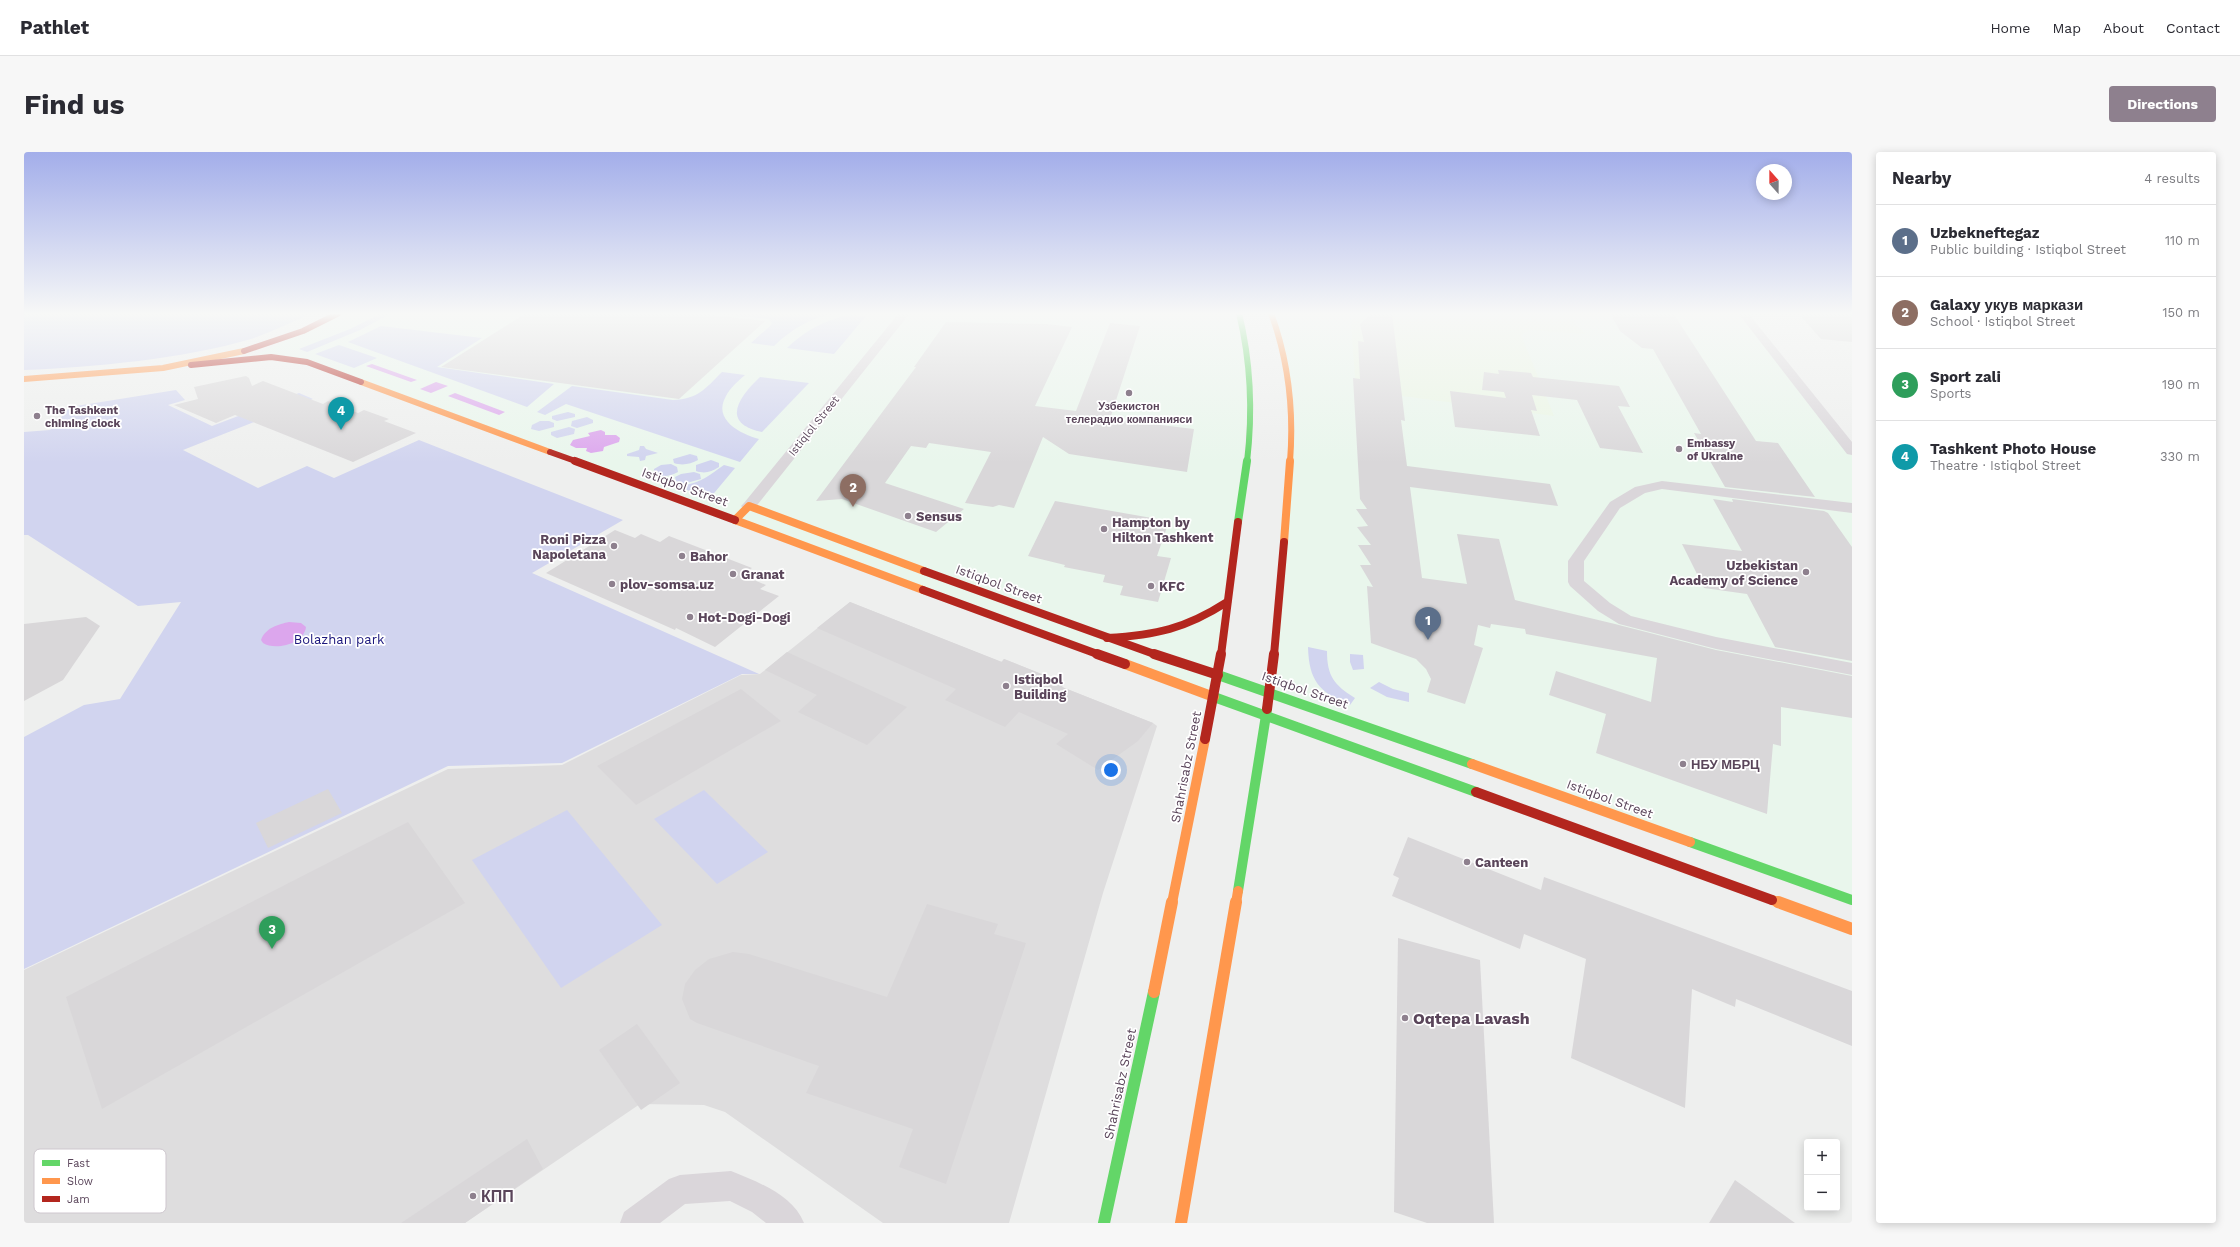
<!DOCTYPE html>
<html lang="en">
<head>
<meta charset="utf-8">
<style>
  body { margin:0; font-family:"Work Sans",sans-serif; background:#f7f7f7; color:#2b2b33 }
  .controls { position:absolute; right:12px; bottom:12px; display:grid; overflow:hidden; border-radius:4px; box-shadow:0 2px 10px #0003 }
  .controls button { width:36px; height:36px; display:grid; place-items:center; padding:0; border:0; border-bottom:1px solid #e1e1e2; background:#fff; color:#2b2b33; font:20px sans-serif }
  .compass { position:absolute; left:1732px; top:12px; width:36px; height:36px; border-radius:50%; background:#fff; box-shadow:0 2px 10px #0003; rotate:339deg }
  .you { position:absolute; left:1087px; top:618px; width:14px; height:14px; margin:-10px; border:3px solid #fff; border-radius:50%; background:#1a73e8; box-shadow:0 0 0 6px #1a73e833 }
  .badge { display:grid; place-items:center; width:26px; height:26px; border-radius:50%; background:#8e808e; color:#fff; font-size:13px; font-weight:700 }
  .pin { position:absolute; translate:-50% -33px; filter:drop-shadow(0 1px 2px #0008) }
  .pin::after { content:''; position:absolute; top:21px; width:14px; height:12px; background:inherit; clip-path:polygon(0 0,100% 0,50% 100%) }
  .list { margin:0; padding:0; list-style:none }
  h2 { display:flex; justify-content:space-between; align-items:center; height:52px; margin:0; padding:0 16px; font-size:17px }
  h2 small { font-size:13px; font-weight:400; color:#7c7c81 }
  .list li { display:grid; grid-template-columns:26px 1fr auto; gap:12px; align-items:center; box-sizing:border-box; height:72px; padding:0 16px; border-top:1px solid #e1e1e2 }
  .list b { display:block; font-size:15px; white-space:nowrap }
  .list p { margin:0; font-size:13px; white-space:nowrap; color:#7c7c81 }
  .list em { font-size:13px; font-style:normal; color:#7c7c81 }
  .map { position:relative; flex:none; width:1828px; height:1071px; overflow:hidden; border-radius:4px }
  header { display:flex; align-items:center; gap:24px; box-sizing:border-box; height:56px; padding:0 20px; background:#fff; border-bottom:1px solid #e1e1e2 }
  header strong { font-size:19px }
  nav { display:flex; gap:22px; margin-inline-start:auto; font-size:14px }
  .intro { display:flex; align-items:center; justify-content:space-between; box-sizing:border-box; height:96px; padding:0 24px }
  h1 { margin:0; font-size:28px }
  .button { padding:10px 18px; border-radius:4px; background:#8e808e; color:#fff; font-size:14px; font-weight:700 }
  main { display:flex; gap:24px; padding:0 24px }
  aside { flex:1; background:#fff; border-radius:4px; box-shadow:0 2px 10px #0003 }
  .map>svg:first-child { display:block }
  .commercial { fill:#e9f6ec }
  .education { fill:#deddde }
  .medical { fill:#eaf6e4 }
  .green { fill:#d1d4ef }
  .water { fill:#dca6ed }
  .building { fill:#d9d7d9 }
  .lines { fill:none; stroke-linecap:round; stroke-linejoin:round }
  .street { fill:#dad6da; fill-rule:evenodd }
  .fast-far3 { stroke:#63d668; stroke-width:6 }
  .fast-far2 { stroke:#63d668; stroke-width:8 }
  .fast-far1 { stroke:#63d668; stroke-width:10 }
  .fast { stroke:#63d668; stroke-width:12 }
  .slow-far3 { stroke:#ff974d; stroke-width:6 }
  .slow-far2 { stroke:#ff974d; stroke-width:8 }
  .slow-far1 { stroke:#ff974d; stroke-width:10 }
  .slow { stroke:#ff974d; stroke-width:12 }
  .jam-far2 { stroke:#b3261e; stroke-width:6 }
  .jam-far1 { stroke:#b3261e; stroke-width:8 }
  .jam { stroke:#b3261e; stroke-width:10 }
  .poi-dot { fill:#8e808e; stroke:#fff; stroke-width:1.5 }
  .labels { text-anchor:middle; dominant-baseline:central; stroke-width:3.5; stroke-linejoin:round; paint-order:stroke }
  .far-poi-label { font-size:11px; font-weight:bold; fill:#5a455a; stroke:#fff; text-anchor:start }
  .far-street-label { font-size:11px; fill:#5a455a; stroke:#fff }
  .street-label { font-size:13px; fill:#5a455a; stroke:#fff }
  .poi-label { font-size:13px; font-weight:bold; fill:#5a455a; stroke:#fff; text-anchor:start }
  .park-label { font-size:13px; fill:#1b167c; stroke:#fff }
  .near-poi-label { font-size:16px; font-weight:bold; fill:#5a455a; stroke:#fff; text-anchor:start }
  .key { fill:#fff; stroke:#cec7ce; stroke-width:1 }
  .key-label { font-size:11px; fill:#5a455a }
</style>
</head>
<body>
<header>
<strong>Pathlet</strong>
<nav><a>Home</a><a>Map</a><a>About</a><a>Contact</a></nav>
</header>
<div class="intro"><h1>Find us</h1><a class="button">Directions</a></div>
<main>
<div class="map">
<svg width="1828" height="1071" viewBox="0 0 1828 1071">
  <rect width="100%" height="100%" fill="#eeefee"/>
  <!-- commercial -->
  <g class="commercial">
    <path d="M 318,161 L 1215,161 L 1222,185 L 1228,225 L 1190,545 L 283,210 L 232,205 L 236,201 Z"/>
    <path d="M 1247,161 L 1719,161 L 1828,299 L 1828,748 L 1246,540 L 1269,276 L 1257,188 Z"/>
  </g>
  <!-- education -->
  <path class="education" d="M 826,450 L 977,510 L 980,507 L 1040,531 L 1038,535 L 1129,571 L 1133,574 L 1079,741 L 985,1071 L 859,1071 L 701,960 L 680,953 L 616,952 L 441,1071 L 0,1071 L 0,818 L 424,617 L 538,613 L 717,523 L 736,522 Z"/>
  <!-- medical -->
  <path class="medical" d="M 1332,161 L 1542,161 L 1561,182 L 1506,178 L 1497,183 L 1530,264 L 1332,238 L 1327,172 L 1330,162 Z"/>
  <!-- green -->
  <g class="green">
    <path d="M 0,161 L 289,161 C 268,170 248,180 227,187 C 159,207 71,215 0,218 Z"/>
    <path d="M 358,161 L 368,161 L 336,178 L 283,200 L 275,197 L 326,177 Z"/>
    <path d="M 689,161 L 812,161 C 786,166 769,176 750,194 L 727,191 L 746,174 L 748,171 L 744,167 Z"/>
    <path d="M 826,163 L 842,164 L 810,202 L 763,196 C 782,178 800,168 826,163 Z"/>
    <path d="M 357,174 L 458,186 L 413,215 L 530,232 L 503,255 L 324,190 Z"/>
    <path d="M 315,193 L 353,206 L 330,216 L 291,202 Z"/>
    <path d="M 698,220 L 721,223 C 714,229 706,236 702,244 C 688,268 717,282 735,287 L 716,310 L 542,252 L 521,263 L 513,260 L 548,234 L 649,248 C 674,247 681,237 698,220 Z"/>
    <path d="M 736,225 L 785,231 L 738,280 C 695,271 716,244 736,225 Z"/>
    <path d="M 152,238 L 161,248 L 144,253 L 188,274 L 275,241 L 289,247 L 159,298 L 234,336 L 283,314 L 310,326 L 395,288 L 599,368 L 508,421 L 735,522 L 718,522 L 538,611 L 424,614 L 0,817 L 0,585 L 60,553 L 96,547 L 157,450 L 114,454 L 4,383 L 0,383 L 0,280 L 26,278 L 46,255 Z"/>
    <path d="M 544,260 L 551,262 L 551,265 L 533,269 L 528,267 L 528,264 Z"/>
    <path d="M 563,265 L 569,268 L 569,271 L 553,276 L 547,274 L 548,269 Z"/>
    <path d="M 516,269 L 525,269 L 530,271 L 530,275 L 515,279 L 507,277 L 508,273 Z"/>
    <path d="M 545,275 L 551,277 L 550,282 L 533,286 L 527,283 L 527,280 Z"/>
    <path d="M 616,294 L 620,294 L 622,297 L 634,301 L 622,304 L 621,308 L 616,309 L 615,305 L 603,304 L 603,302 L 615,298 Z"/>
    <path d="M 666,302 L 673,304 L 674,308 C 667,312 658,314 650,311 L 649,307 Z"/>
    <path d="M 687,308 L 695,311 L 695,315 C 687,320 681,322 672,319 L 672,313 Z"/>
    <path d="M 647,312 L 653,315 L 654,320 C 645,325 639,325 630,322 L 630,317 L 637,313 Z"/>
    <path d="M 700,313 L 711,316 L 686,346 L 640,330 L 648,326 L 648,330 C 669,338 684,324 700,313 Z"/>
    <path d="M 670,320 L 676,322 L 677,327 L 659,332 L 652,329 L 651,325 L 657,322 Z"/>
    <path d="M 1284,495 L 1303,499 C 1303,524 1310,533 1331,546 L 1326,553 C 1295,540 1285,529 1284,495 Z"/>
    <path d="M 1326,502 L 1339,503 L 1340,517 L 1329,518 L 1326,510 Z"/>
    <path d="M 1355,530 L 1369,537 L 1385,541 L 1385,550 L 1363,545 L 1346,536 Z"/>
    <path d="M 680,638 L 744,700 L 693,732 L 630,667 Z"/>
    <path d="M 543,658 L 638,773 L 537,836 L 448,708 Z"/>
  </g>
  <!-- water -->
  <g class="water">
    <path d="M 348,212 L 393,228 L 387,230 L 342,214 Z"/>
    <path d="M 412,230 L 424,234 L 407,241 L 396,237 Z"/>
    <path d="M 431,241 L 481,260 L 475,263 L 424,244 Z"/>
    <path d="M 577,278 L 581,280 L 581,283 L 592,283 L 596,286 L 595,290 L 580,295 L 579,299 L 567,301 L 562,299 L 563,296 L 552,296 L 546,293 L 549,288 L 566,284 L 564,281 Z"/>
    <path d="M 265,470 L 277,471 L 282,475 C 280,492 251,499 239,491 L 237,488 C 241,476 255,472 265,470 Z"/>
  </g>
  <!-- building -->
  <g class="building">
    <path d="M 502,161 L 672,161 L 741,169 L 655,247 L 417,215 Z"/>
    <path d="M 1347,161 L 1368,161 L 1381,269 L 1377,268 L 1383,314 L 1526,332 L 1534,354 L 1386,335 L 1398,426 L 1443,432 L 1433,382 L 1475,387 L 1491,448 L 1591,472 L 1692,498 L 1828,524 L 1828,566 L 1757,555 L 1757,594 L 1749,592 L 1743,662 L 1572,601 L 1582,562 L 1525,543 L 1532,519 L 1627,550 L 1633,506 L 1502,482 L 1501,477 L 1467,472 L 1466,476 L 1454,473 L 1450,493 L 1459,496 L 1441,552 L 1403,540 L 1407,527 L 1402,517 L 1392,507 L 1347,491 L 1343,434 L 1349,435 L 1336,413 L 1347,413 L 1334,393 L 1347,393 L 1333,375 L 1344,374 L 1332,357 L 1343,357 L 1336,347 L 1329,226 L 1336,227 L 1334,189 L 1340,190 L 1336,172 Z"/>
    <path d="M 1586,161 L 1649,161 L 1732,289 L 1754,291 L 1791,345 L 1701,335 L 1670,281 L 1677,282 L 1629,197 L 1618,196 L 1596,179 Z"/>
    <path d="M 1774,161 L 1828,163 L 1828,190 L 1797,187 Z"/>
    <path d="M 922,170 L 1023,172 L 1048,175 L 1011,254 L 1052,259 L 1086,171 L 1116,174 L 1086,267 L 1170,277 L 1163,320 L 1045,302 L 1019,285 L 990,356 L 975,353 L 969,355 L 941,351 L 967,300 L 905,291 L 902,296 L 887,294 L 861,331 L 940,357 L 912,380 L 818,347 L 792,349 L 892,215 L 890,215 Z"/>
    <path d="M 1474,218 L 1507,221 L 1509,225 L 1595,234 L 1606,255 L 1594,254 L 1619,301 L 1576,296 L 1553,248 L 1508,243 L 1513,259 L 1507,258 L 1516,284 L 1431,275 L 1426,239 L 1482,246 L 1480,240 L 1458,238 L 1460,220 L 1475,222 Z"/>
    <path d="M 222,224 L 225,226 L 228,234 L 239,229 L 299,252 L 304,249 L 334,261 L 340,258 L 365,267 L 360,269 L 392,281 L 329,310 L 211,263 L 192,271 L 150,253 L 174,247 L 170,235 Z"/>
    <path d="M 1689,347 L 1709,350 L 1708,347 L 1800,359 L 1804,361 L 1828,395 L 1828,509 L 1751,495 L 1723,442 L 1680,436 L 1658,392 L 1718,399 Z"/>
    <path d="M 1031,349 L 1145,369 L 1133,404 L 1147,406 L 1134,450 L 1096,443 L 1099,434 L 1079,430 L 1081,423 L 1040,415 L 1041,413 L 1004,404 Z"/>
    <path d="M 591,378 L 611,386 L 617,382 L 636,390 L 645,384 L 728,416 L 718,423 L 742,433 L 736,437 L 755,444 L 691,495 L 652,476 L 651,478 L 522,421 Z"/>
    <path d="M 826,450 L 978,510 L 980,507 L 1040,531 L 1038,535 L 1129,571 L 1114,589 L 1074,618 L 1032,592 L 1044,582 L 995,560 L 981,575 L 921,548 L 932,537 L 793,476 Z"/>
    <path d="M 62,465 L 76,474 L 39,528 L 0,549 L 0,472 Z"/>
    <path d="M 763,500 L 883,555 L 843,593 L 774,560 L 793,543 L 741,518 Z"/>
    <path d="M 717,537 L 757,569 L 612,653 L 573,614 Z"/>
    <path d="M 304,637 L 318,661 L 244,696 L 232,671 Z"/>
    <path d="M 384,670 L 441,751 L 78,957 L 42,845 Z"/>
    <path d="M 1384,685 L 1517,738 L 1520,725 L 1828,839 L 1828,894 L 1712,847 L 1711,855 L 1668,837 L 1661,956 L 1547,906 L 1562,807 L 1500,782 L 1496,797 L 1368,744 L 1375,726 L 1369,723 Z"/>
    <path d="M 903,752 L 974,772 L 970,782 L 1002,791 L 922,1032 L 875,1015 L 889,977 L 782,941 L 795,914 L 673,871 L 666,867 L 658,847 L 661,832 L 671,818 L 685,807 L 709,800 L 725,802 L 863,845 Z"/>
    <path d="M 1374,786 L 1456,808 L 1470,1071 L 1403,1071 L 1370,1060 Z"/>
    <path d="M 613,872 L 656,931 L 617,958 L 575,898 Z"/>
    <path d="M 503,987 L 519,1017 L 441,1071 L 377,1071 Z"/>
    <path d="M 1711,1028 L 1771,1071 L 1685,1071 Z"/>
  </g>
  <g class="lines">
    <!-- street -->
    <g class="street">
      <path d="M 875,161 L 886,161 L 730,357 L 720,357 L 717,354 L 720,351 Z"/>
      <path d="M 1714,161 L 1724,161 L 1828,290 L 1828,303 L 1823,302 Z"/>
      <path d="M 1638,329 L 1828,351 L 1828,361 L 1638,337 L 1621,341 L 1596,356 L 1560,409 L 1560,429 L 1586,451 L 1607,464 L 1692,485 L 1828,511 L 1828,523 L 1692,497 L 1595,472 L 1574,459 L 1546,434 L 1544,430 L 1544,409 L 1586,350 L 1611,335 Z"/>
      <path d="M 707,1019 C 734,1030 769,1043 780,1071 L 742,1071 L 728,1060 L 706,1049 L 661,1052 L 636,1071 L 596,1071 L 600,1060 L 645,1027 L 656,1023 Z"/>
    </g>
    <!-- fast-far3 -->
    <path class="fast-far3" d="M 1215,161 C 1227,211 1229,259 1223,310"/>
    <!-- fast-far2 -->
    <path class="fast-far2" d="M 1214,370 L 1223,309"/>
    <!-- fast-far1 -->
    <g class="fast-far1">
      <path d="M 1194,523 L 1448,612"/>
      <path d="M 1190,545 L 1452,640"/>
      <path d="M 1666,690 L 1828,748"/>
      <path d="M 1214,739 L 1243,557"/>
    </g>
    <!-- fast -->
    <path class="fast" d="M 1080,1071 L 1130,840"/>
    <!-- slow-far3 -->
    <g class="slow-far3">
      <path d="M 1247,161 C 1265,210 1270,259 1266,310"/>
      <path d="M 0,227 L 139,216 L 220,199"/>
      <path d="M 337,230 L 526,300"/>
    </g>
    <!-- slow-far2 -->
    <g class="slow-far2">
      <path d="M 711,368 L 899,438"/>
      <path d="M 711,368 L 725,354 L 900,419"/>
      <path d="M 1260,390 L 1266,309"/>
    </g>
    <!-- slow-far1 -->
    <g class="slow-far1">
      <path d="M 1101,512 L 1190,545"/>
      <path d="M 1448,612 L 1666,690"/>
      <path d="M 1748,748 L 1757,751"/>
      <path d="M 1148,751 L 1181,587"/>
      <path d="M 1212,751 L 1214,739"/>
    </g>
    <!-- slow -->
    <g class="slow">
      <path d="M 1754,750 L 1828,777"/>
      <path d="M 1130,840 L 1148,750"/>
      <path d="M 1157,1071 L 1212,750"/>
    </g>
    <!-- jam-far2 -->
    <g class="jam-far2">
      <path d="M 220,199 L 279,179 L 315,161"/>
      <path d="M 167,213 L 247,205 L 283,210 L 337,230"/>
      <path d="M 526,300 L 554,310"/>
    </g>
    <!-- jam-far1 -->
    <g class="jam-far1">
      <path d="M 551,309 L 711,368"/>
      <path d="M 900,419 L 1133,503"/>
      <path d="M 899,438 L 1076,503"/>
      <path d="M 1083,486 C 1132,483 1161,477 1203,450"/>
      <path d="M 1197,503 L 1214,370"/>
      <path d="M 1250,503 L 1260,390"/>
    </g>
    <!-- jam -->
    <g class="jam">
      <path d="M 1073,502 L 1101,512"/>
      <path d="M 1130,502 L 1194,523"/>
      <path d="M 1243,557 L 1250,502"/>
      <path d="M 1181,587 L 1197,502"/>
      <path d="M 1452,640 L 1748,748"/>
    </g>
  </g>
  <!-- sky -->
  <linearGradient id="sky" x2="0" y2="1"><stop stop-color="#a3aeea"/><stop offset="0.52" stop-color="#f7f8f7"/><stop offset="1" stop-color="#f7f8f7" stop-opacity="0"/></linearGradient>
  <rect width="1828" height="311" fill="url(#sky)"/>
  <!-- markers -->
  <g class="poi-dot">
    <circle cx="1105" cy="241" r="4"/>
    <circle cx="13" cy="264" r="4"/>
    <circle cx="1655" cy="297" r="4"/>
    <circle cx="884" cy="364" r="4"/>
    <circle cx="1080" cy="377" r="4"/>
    <circle cx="590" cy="394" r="4"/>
    <circle cx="658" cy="404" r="4"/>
    <circle cx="1782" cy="420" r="4"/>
    <circle cx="709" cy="422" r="4"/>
    <circle cx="588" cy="432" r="4"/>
    <circle cx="1127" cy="434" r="4"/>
    <circle cx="666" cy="465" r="4"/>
    <circle cx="982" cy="534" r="4"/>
    <circle cx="1659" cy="612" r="4"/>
    <circle cx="1443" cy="710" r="4"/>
    <circle cx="1381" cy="866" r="4"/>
    <circle cx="449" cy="1044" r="4"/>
  </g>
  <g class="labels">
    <!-- far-poi labels -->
    <g class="far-poi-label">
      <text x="1105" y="254" text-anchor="middle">Узбекистон<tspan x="1105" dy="13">телерадио компанияси</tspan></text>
      <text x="21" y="258">The Tashkent<tspan x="21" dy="13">chiming clock</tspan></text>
      <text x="1663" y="291">Embassy<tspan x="1663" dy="13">of Ukraine</tspan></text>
    </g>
    <!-- far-street labels -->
    <g class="far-street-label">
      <text transform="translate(790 274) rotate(-51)">Istiqlol Street</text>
    </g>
    <!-- street labels -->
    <g class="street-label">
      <text transform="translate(661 335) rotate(20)">Istiqbol Street</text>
      <text transform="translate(975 432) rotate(20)">Istiqbol Street</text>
      <text transform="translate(1281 538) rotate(19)">Istiqbol Street</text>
      <text transform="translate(1162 615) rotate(-79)">Shahrisabz Street</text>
      <text transform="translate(1586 647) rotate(20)">Istiqbol Street</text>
      <text transform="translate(1096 932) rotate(-78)">Shahrisabz Street</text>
    </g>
    <!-- poi labels -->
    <g class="poi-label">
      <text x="892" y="364">Sensus</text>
      <text x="1088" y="370">Hampton by<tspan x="1088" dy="15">Hilton Tashkent</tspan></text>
      <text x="582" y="387" text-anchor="end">Roni Pizza<tspan x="582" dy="15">Napoletana</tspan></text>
      <text x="666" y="404">Bahor</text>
      <text x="1774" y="413" text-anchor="end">Uzbekistan<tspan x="1774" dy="15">Academy of Science</tspan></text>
      <text x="717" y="422">Granat</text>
      <text x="596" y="432">plov-somsa.uz</text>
      <text x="1135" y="434">KFC</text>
      <text x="674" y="465">Hot-Dogi-Dogi</text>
      <text x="990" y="527">Istiqbol<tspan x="990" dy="15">Building</tspan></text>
      <text x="1667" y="612">НБУ МБРЦ</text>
      <text x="1451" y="710">Canteen</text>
    </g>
    <!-- park labels -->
    <g class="park-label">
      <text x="315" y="487">Bolazhan park</text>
    </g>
    <!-- near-poi labels -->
    <g class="near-poi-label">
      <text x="1389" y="866">Oqtepa Lavash</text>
      <text x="457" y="1044">КПП</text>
    </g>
  </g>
  <!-- legend -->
  <rect x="10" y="997" width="132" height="64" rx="6" class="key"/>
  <rect x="18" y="1008" width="18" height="6" fill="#63d668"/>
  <rect x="18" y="1026" width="18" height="6" fill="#ff974d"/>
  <rect x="18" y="1044" width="18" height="6" fill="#b3261e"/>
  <g class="key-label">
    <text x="43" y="1015">Fast</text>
    <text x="43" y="1033">Slow</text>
    <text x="43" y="1051">Jam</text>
  </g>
</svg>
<div class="controls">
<button>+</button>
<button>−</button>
</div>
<svg class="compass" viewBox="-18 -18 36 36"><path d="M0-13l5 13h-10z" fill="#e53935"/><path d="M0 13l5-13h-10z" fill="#7c7c81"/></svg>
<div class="you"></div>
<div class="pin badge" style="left:1404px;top:488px;background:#5c6f8a">1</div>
<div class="pin badge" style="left:829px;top:355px;background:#8d6e63">2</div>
<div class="pin badge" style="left:248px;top:797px;background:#2e9e5b">3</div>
<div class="pin badge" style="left:317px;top:278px;background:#0f9aa8">4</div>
</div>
<aside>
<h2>Nearby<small>4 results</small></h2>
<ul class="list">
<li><span class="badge" style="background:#5c6f8a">1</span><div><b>Uzbekneftegaz</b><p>Public building · Istiqbol Street</p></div><em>110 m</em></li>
<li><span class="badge" style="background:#8d6e63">2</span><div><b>Galaxy укув маркази</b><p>School · Istiqbol Street</p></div><em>150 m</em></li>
<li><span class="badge" style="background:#2e9e5b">3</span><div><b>Sport zali</b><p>Sports</p></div><em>190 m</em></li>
<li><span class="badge" style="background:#0f9aa8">4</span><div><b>Tashkent Photo House</b><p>Theatre · Istiqbol Street</p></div><em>330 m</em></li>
</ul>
</aside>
</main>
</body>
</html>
